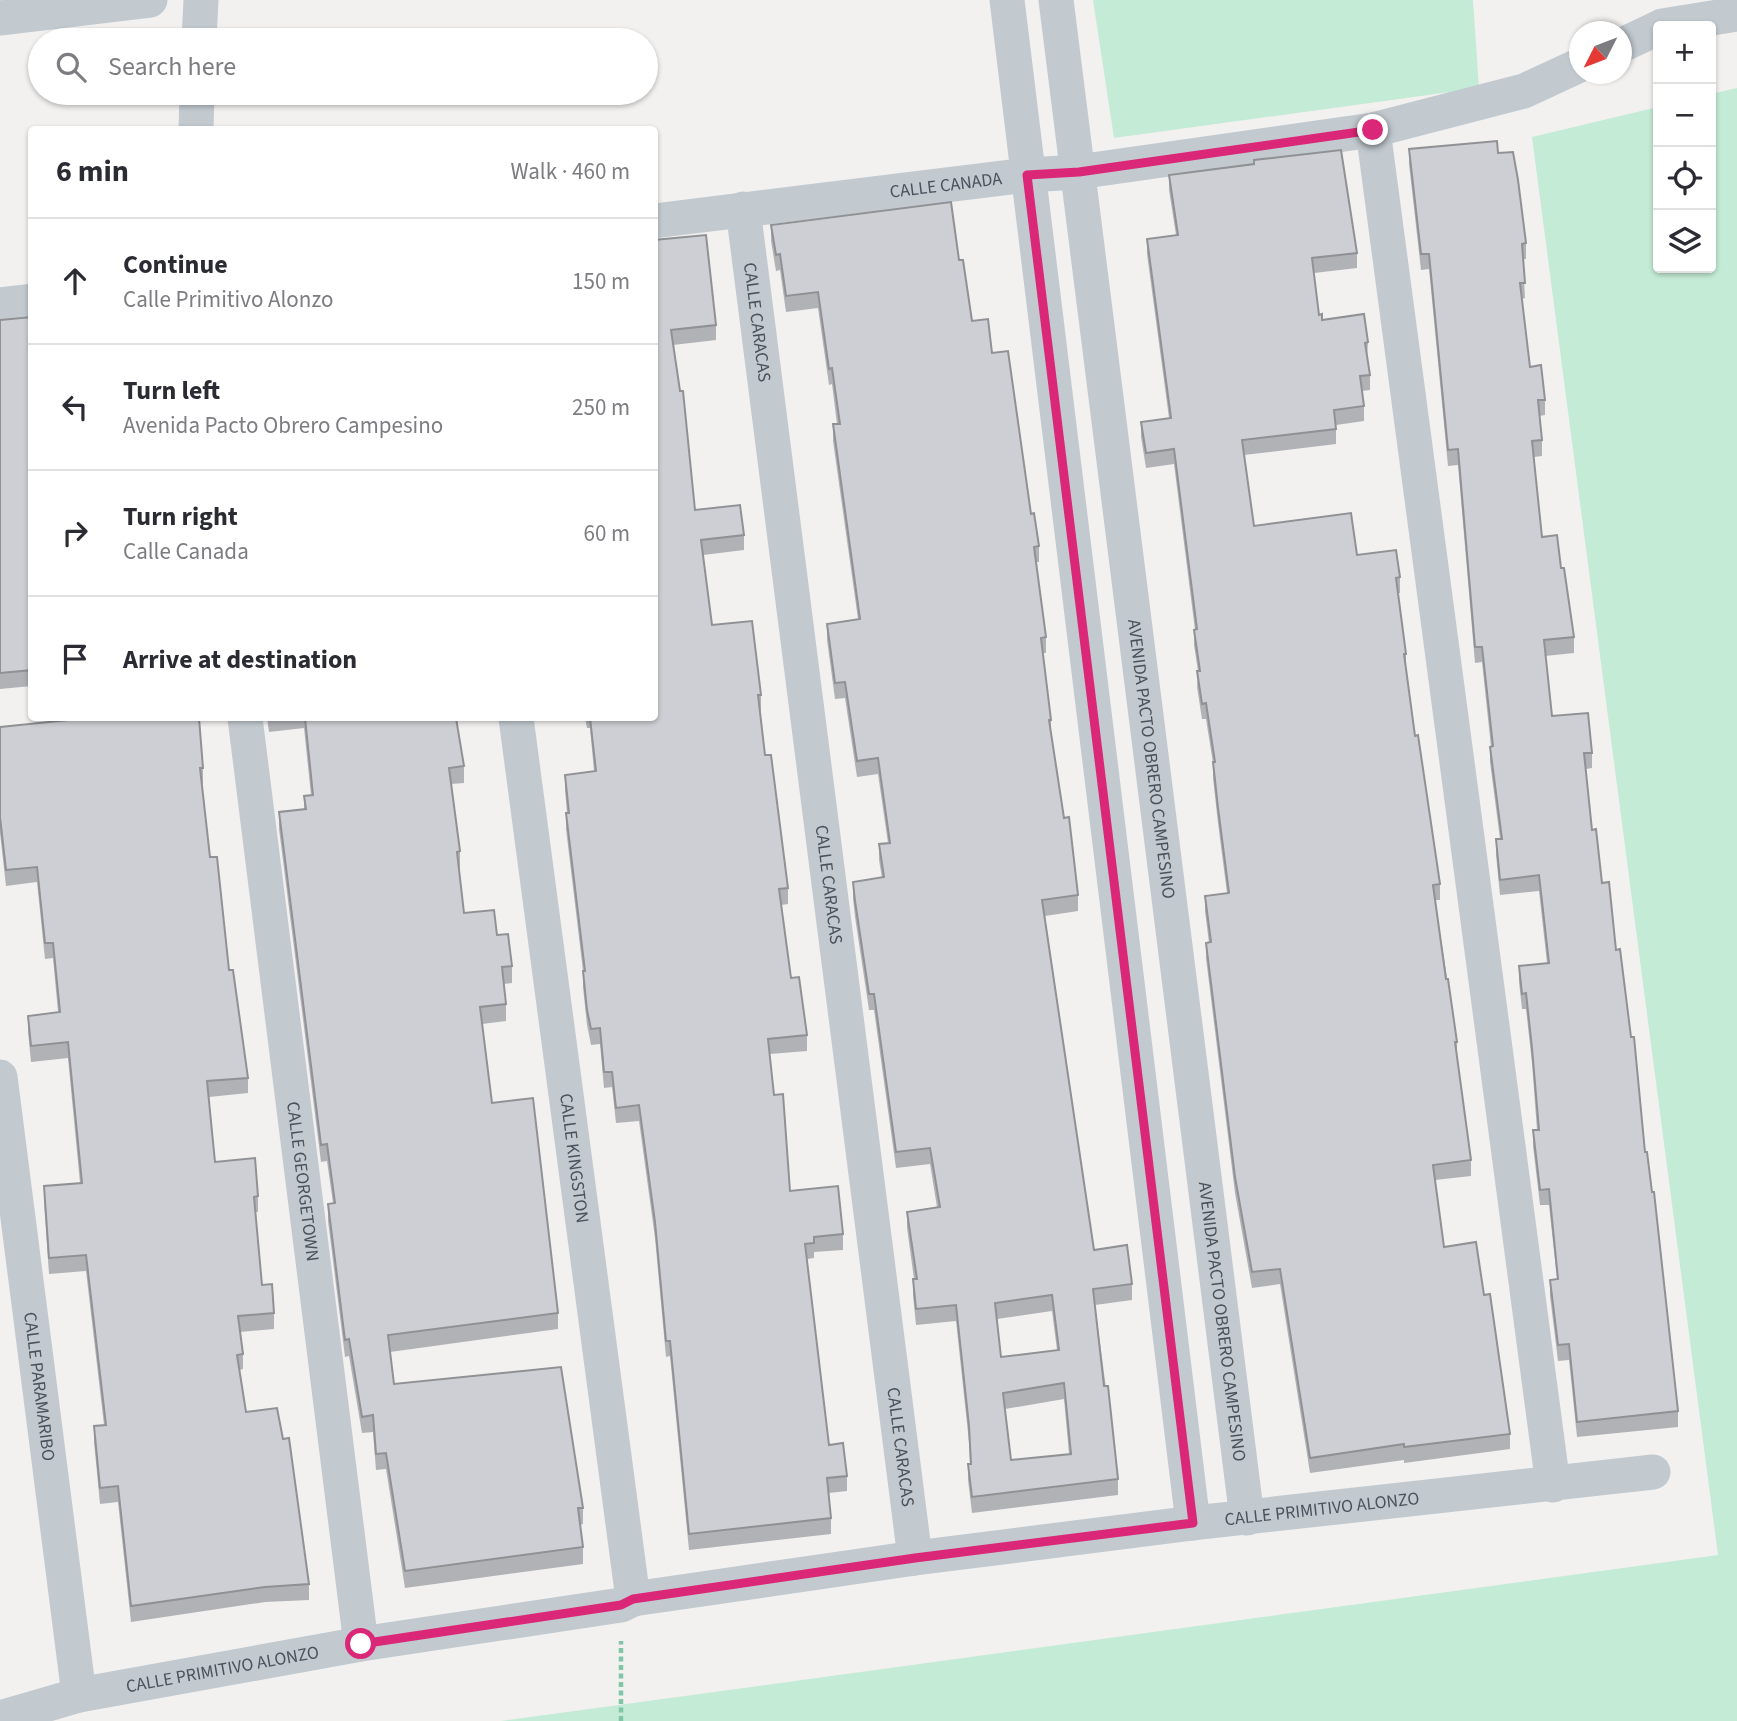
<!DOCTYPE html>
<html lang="en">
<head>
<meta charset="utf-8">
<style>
  body { margin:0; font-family:"Source Sans 3",sans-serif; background:#f2f2f3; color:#2b2b33 }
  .controls { position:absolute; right:21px; top:21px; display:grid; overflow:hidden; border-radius:7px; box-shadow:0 2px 5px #0004 }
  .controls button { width:63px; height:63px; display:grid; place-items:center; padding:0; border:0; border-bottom:2px solid #e1e1e2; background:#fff; color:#2b2b33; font:35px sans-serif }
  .compass { position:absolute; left:1569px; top:21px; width:63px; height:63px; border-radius:50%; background:#fff; box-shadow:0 2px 5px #0004; rotate:228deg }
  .stop { position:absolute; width:21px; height:21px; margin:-16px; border:5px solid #db2777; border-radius:50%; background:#fff }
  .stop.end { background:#db2777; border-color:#fff; box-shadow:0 2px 7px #0008 }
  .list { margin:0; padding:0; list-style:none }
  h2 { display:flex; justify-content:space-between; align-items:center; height:91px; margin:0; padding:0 28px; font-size:30px }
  h2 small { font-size:23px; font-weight:400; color:#7c7c81 }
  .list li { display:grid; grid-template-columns:46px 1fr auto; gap:21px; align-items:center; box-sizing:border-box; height:126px; padding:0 28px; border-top:2px solid #e1e1e2 }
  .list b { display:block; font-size:26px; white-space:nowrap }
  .list p { margin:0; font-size:23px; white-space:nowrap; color:#7c7c81 }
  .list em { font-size:23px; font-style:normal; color:#7c7c81 }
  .icon { flex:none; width:38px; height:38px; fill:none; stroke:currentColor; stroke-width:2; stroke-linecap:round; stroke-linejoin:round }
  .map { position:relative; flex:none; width:1737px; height:1721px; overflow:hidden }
  .search { position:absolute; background:#fff; box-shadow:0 2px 5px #0004; left:28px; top:28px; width:630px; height:77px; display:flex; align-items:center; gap:18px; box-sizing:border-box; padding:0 24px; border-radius:38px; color:#7c7c81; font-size:26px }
  .panel { position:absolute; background:#fff; box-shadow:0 2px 5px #0004; left:28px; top:126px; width:630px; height:595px; border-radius:7px }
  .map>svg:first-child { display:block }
  .green { fill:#c4ebd5 }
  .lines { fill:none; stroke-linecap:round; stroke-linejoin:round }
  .path { stroke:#7fc6a7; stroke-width:4.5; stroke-dasharray:5 3.5; stroke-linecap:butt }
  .street { stroke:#c2cad0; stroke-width:35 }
  .wall { fill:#b1b2b6; fill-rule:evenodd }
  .building { fill:#cecfd4; stroke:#909194; stroke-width:2; fill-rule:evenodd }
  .route { stroke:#db2777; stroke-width:9 }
  .labels { text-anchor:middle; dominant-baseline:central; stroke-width:7; stroke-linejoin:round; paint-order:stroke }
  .street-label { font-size:18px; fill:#4a525c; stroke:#fff }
</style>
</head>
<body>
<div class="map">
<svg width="1737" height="1721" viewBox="0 0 1737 1721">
  <rect width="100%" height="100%" fill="#f2f1f0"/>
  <!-- green -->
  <g class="green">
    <path d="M 1093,0 L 1473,0 L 1479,88 L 1114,138 Z"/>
    <path d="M 1737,88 L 1737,1721 L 501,1721 L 1718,1555 L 1532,137 L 1658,107 L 1658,268 L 1711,268 L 1711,94 Z"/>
  </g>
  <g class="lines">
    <!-- path -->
    <path class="path" d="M 621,1721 L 621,1641"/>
    <!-- street -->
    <g class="street">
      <path d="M 1007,0 L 1193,1523"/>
      <path id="s1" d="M 1056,0 L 1247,1518"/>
      <path d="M 0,18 L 150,0"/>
      <path d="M 1662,26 L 1737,14"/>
      <path d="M 199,40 L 201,0"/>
      <path d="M 1622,45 L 1658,28"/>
      <path d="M 196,130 L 197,93"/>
      <path d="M 1373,130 L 1553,1485"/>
      <path id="s2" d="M 743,209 L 915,1558"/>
      <path id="s3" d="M 654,221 L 1027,175 L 1078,172 L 1373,130 L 1524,91 L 1580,65"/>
      <path d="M 0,305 L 32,301"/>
      <path id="s4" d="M 245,718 L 361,1644"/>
      <path id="s5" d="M 516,718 L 633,1599"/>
      <path id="s6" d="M 0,1077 L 79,1695"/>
      <path id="s7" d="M 0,1718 L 79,1695 L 361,1644 L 621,1605 L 633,1599 L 915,1558 L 1193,1523 L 1653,1472"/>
    </g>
  </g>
  <!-- wall -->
  <g class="wall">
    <path d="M 1409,149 L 1498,153 L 1526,243 L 1526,259 L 1523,259 L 1525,298 L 1522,299 L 1530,367 L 1545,400 L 1545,415 L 1539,416 L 1542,440 L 1542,456 L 1534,457 L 1542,537 L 1561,568 L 1574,637 L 1574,653 L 1545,656 L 1552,716 L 1592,753 L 1592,768 L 1586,769 L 1592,830 L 1602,883 L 1616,950 L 1645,1152 L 1678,1411 L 1678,1427 L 1577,1437 L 1569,1360 L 1558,1361 L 1550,1296 L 1550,1280 L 1557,1279 L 1549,1205 L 1540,1205 L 1533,1146 L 1533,1130 L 1537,1130 L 1532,1063 L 1526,1009 L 1522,1009 L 1519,982 L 1519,966 L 1547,963 L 1539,891 L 1500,895 L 1496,855 L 1496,839 L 1500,839 L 1490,762 L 1490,747 L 1491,747 L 1482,662 L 1475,663 L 1458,465 L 1448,466 L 1429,269 L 1421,270 L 1409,164 Z"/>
    <path d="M 1169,175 L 1357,253 L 1357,268 L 1314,273 L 1319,315 L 1322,320 L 1368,342 L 1367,358 L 1370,375 L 1370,390 L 1362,391 L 1364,406 L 1364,421 L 1336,425 L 1336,444 L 1244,455 L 1254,526 L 1357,555 L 1400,577 L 1400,593 L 1398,593 L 1406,654 L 1406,669 L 1415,736 L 1440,884 L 1440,900 L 1435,900 L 1457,1042 L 1457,1056 L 1471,1160 L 1471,1176 L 1435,1180 L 1444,1247 L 1484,1295 L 1510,1434 L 1510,1449 L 1404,1463 L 1404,1460 L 1310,1473 L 1280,1284 L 1252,1288 L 1235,1193 L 1206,958 L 1206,943 L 1209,943 L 1205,911 L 1205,896 L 1227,893 L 1218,823 L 1213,778 L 1213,763 L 1206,719 L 1202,719 L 1197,687 L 1198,671 L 1194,645 L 1194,630 L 1195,630 L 1174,464 L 1146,468 L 1141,437 L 1141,422 L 1169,418 L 1147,254 L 1147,239 L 1176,235 L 1169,190 Z"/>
    <path d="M 771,225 L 959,260 L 972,321 L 992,353 L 1039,546 L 1039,562 L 1036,562 L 1046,637 L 1046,653 L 1043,653 L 1051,720 L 1051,734 L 1064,818 L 1078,895 L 1078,911 L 1045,916 L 1094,1250 L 1132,1284 L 1132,1300 L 1095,1305 L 1118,1479 L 1118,1495 L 972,1513 L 968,1480 L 968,1464 L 970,1464 L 969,1442 L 956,1321 L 916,1325 L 913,1295 L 913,1279 L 914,1279 L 907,1228 L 907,1212 L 937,1207 L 930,1164 L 896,1168 L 874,1010 L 869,1010 L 855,917 L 853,898 L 853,882 L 882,878 L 879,860 L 879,844 L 888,843 L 878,774 L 857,777 L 845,698 L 835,699 L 827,640 L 827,624 L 858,619 L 833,441 L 833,424 L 837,424 L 832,384 L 829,385 L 818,308 L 786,312 L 780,270 L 776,271 L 771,241 ZM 1052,1311 L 1057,1350 L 1001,1357 L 997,1319 ZM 1064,1399 L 1069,1454 L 1011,1460 L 1005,1409 Z"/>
    <path d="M 654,240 L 716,325 L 716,340 L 673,345 L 695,510 L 744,535 L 744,550 L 703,555 L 712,625 L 761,695 L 761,710 L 760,710 L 765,755 L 788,888 L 788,904 L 781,905 L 791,978 L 807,1035 L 807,1051 L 770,1054 L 774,1095 L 790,1191 L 843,1234 L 843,1250 L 814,1252 L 814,1258 L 807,1259 L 829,1445 L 847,1476 L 847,1491 L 829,1493 L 831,1518 L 831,1534 L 689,1550 L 670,1356 L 666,1357 L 655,1238 L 639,1121 L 616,1123 L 612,1087 L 604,1088 L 600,1044 L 591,1045 L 587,1025 L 583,987 L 583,971 L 566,829 L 566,813 L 567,813 L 565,790 L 565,775 L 594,771 L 590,728 L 587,728 L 585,718 L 654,718 Z"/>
    <path d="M 32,317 L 32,686 L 0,689 L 0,320 Z"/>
    <path d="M 267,718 L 456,718 L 464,766 L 464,783 L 451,784 L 460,851 L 460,868 L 459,868 L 464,913 L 497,935 L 512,966 L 512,983 L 504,984 L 506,1004 L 506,1021 L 482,1024 L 492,1103 L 558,1313 L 558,1329 L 390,1352 L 394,1384 L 583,1508 L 583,1524 L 580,1525 L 583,1547 L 583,1564 L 405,1588 L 386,1469 L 376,1470 L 373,1432 L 362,1433 L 349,1356 L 345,1357 L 328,1221 L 328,1204 L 333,1203 L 327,1161 L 321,1162 L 279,829 L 279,812 L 304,809 L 304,796 L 311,795 L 304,728 L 269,732 Z"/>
    <path d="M 0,727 L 203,768 L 203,783 L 202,784 L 210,857 L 248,1078 L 248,1093 L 209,1097 L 215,1162 L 258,1196 L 258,1212 L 255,1212 L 262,1285 L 274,1313 L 274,1329 L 240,1332 L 243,1354 L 243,1369 L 239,1370 L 246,1412 L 309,1584 L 309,1600 L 265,1602 L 131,1622 L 118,1502 L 100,1504 L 94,1442 L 94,1426 L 104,1425 L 86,1271 L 49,1274 L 44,1202 L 44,1186 L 80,1183 L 68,1058 L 31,1062 L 28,1032 L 28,1016 L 58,1012 L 53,958 L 45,959 L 37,882 L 6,886 L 0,833 Z"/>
  </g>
  <!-- building -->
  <g class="building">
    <path d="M 1497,141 L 1498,153 L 1513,152 L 1518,180 L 1526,243 L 1522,244 L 1525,283 L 1520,283 L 1530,367 L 1541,365 L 1545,400 L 1538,400 L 1542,440 L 1532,441 L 1542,537 L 1557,535 L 1561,568 L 1564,568 L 1574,637 L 1544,640 L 1552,716 L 1588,713 L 1592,753 L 1584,753 L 1592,830 L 1596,829 L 1602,883 L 1609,882 L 1616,950 L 1620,949 L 1631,1037 L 1634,1037 L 1645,1152 L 1647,1152 L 1652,1192 L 1654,1192 L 1678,1411 L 1577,1422 L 1569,1344 L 1558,1345 L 1550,1280 L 1558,1279 L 1549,1189 L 1540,1190 L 1533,1130 L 1539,1130 L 1532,1048 L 1526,993 L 1522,994 L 1519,966 L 1549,963 L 1539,875 L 1500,880 L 1496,839 L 1502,839 L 1490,747 L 1493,746 L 1482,647 L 1475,647 L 1458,449 L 1448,450 L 1429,254 L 1421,254 L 1409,149 Z"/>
    <path d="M 1341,150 L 1357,253 L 1312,258 L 1319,315 L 1322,314 L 1322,320 L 1364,314 L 1368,342 L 1365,343 L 1370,375 L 1360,376 L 1364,406 L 1334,410 L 1336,429 L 1242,440 L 1254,526 L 1351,513 L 1357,555 L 1396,550 L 1400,577 L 1396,578 L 1406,654 L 1404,654 L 1415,736 L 1418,735 L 1440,884 L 1433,885 L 1446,979 L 1448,979 L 1457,1042 L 1455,1042 L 1471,1160 L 1433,1165 L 1444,1247 L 1476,1242 L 1484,1295 L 1490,1294 L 1510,1434 L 1404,1447 L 1404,1444 L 1310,1458 L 1280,1269 L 1252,1272 L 1235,1177 L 1206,943 L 1211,942 L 1205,896 L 1229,893 L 1218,808 L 1213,762 L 1215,762 L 1206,703 L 1202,704 L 1197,671 L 1200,671 L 1194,630 L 1197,629 L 1174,449 L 1146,453 L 1141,422 L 1171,418 L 1147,239 L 1178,235 L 1169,175 L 1254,164 L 1254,160 Z"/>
    <path d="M 951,202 L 959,260 L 963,260 L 972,321 L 988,319 L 992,353 L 1008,351 L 1031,514 L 1034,513 L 1039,546 L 1034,547 L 1046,637 L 1041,638 L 1051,720 L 1049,720 L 1064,818 L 1069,817 L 1078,895 L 1042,900 L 1094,1250 L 1127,1245 L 1132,1284 L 1093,1289 L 1104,1386 L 1108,1386 L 1118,1479 L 972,1497 L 968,1464 L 971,1464 L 969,1426 L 956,1305 L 916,1309 L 913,1279 L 917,1279 L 907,1212 L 940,1207 L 930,1148 L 896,1152 L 874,994 L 869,994 L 855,901 L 853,882 L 884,877 L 879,844 L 890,843 L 878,758 L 857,761 L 845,682 L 835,683 L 827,624 L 860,619 L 833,424 L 840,424 L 832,368 L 829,369 L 818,292 L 786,296 L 780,254 L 776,255 L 771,225 ZM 1052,1295 L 1059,1350 L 1001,1357 L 995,1303 ZM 1064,1383 L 1071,1454 L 1011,1460 L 1003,1393 Z"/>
    <path d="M 706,235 L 716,325 L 671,330 L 680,391 L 683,391 L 695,510 L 740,505 L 744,535 L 701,540 L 712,625 L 752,621 L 761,695 L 758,695 L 765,755 L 771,755 L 788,888 L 779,889 L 791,978 L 799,977 L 807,1035 L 768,1039 L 774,1095 L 783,1094 L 790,1191 L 838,1186 L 843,1234 L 814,1237 L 814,1243 L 805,1244 L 829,1445 L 843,1443 L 847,1476 L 827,1478 L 831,1518 L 689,1534 L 670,1341 L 666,1341 L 655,1222 L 639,1105 L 616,1108 L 612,1072 L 604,1072 L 600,1028 L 591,1029 L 587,1010 L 583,971 L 585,971 L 566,813 L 569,813 L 565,775 L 596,771 L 590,718 L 654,718 L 654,240 Z"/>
    <path d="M 32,317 L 32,670 L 0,673 L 0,320 Z"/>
    <path d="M 88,718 L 199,718 L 203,768 L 200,768 L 210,857 L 217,857 L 229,970 L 233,970 L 248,1078 L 207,1081 L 215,1162 L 255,1158 L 258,1196 L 254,1197 L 262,1285 L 272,1284 L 274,1313 L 238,1316 L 243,1354 L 237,1355 L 246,1412 L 277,1408 L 283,1439 L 289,1438 L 309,1584 L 265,1587 L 131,1606 L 118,1486 L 100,1488 L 94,1426 L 106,1425 L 86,1255 L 49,1258 L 44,1186 L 82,1183 L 68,1042 L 31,1046 L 28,1016 L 60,1012 L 53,943 L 45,943 L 37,867 L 6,870 L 0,817 L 0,727 Z"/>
    <path d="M 305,718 L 456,718 L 464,766 L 449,768 L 460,851 L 457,852 L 464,913 L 494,910 L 497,935 L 508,934 L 512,966 L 502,967 L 506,1004 L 480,1007 L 492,1103 L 533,1098 L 558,1313 L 388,1335 L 394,1384 L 561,1367 L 583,1508 L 578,1508 L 583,1547 L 405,1571 L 386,1453 L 376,1454 L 373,1415 L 362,1417 L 349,1339 L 345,1340 L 328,1204 L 335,1203 L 327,1144 L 321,1145 L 279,812 L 306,809 L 304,796 L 313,795 Z"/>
  </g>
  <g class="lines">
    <!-- route -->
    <path class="route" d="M 361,1644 L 621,1605 L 633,1599 L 915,1558 L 1193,1523 L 1027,175 L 1079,172 L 1373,130"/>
  </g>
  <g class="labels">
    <!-- street labels -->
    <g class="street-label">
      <text stroke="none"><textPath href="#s3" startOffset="294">CALLE CANADA</textPath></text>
      <text stroke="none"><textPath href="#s2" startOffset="114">CALLE CARACAS</textPath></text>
      <text stroke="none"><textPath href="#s1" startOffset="765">AVENIDA PACTO OBRERO CAMPESINO</textPath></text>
      <text stroke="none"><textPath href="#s2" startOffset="681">CALLE CARACAS</textPath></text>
      <text stroke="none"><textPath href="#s5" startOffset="444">CALLE KINGSTON</textPath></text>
      <text stroke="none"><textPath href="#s4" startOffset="467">CALLE GEORGETOWN</textPath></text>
      <text stroke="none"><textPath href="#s1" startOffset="1332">AVENIDA PACTO OBRERO CAMPESINO</textPath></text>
      <text stroke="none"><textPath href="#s6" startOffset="312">CALLE PARAMARIBO</textPath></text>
      <text stroke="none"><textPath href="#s2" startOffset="1248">CALLE CARACAS</textPath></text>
      <text stroke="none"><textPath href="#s7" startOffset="1340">CALLE PRIMITIVO ALONZO</textPath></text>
      <text stroke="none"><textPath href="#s7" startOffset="228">CALLE PRIMITIVO ALONZO</textPath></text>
    </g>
  </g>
</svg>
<div class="controls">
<button>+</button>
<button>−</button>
<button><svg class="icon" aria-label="locate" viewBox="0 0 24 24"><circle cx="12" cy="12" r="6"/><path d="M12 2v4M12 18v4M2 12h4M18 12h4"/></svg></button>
<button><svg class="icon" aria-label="layers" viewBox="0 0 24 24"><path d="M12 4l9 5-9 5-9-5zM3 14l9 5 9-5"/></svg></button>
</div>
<svg class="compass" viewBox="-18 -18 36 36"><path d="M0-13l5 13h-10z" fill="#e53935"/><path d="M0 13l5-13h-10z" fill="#7c7c81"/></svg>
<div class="stop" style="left:361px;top:1644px"></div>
<div class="stop end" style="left:1373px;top:130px"></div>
<div class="search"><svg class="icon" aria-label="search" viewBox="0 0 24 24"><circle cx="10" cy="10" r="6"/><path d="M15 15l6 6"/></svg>Search here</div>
<section class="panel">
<h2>6 min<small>Walk · 460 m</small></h2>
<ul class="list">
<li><svg class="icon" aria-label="ahead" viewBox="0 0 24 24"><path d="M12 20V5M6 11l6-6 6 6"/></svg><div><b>Continue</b><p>Calle Primitivo Alonzo</p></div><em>150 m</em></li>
<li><svg class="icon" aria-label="left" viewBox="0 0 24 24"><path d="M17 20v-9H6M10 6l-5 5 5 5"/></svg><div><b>Turn left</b><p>Avenida Pacto Obrero Campesino</p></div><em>250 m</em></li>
<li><svg class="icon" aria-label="right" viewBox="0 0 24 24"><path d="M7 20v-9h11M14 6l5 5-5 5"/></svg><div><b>Turn right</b><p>Calle Canada</p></div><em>60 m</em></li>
<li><svg class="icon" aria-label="arrive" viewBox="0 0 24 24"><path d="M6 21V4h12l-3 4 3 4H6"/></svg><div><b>Arrive at destination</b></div></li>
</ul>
</section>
</div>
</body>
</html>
